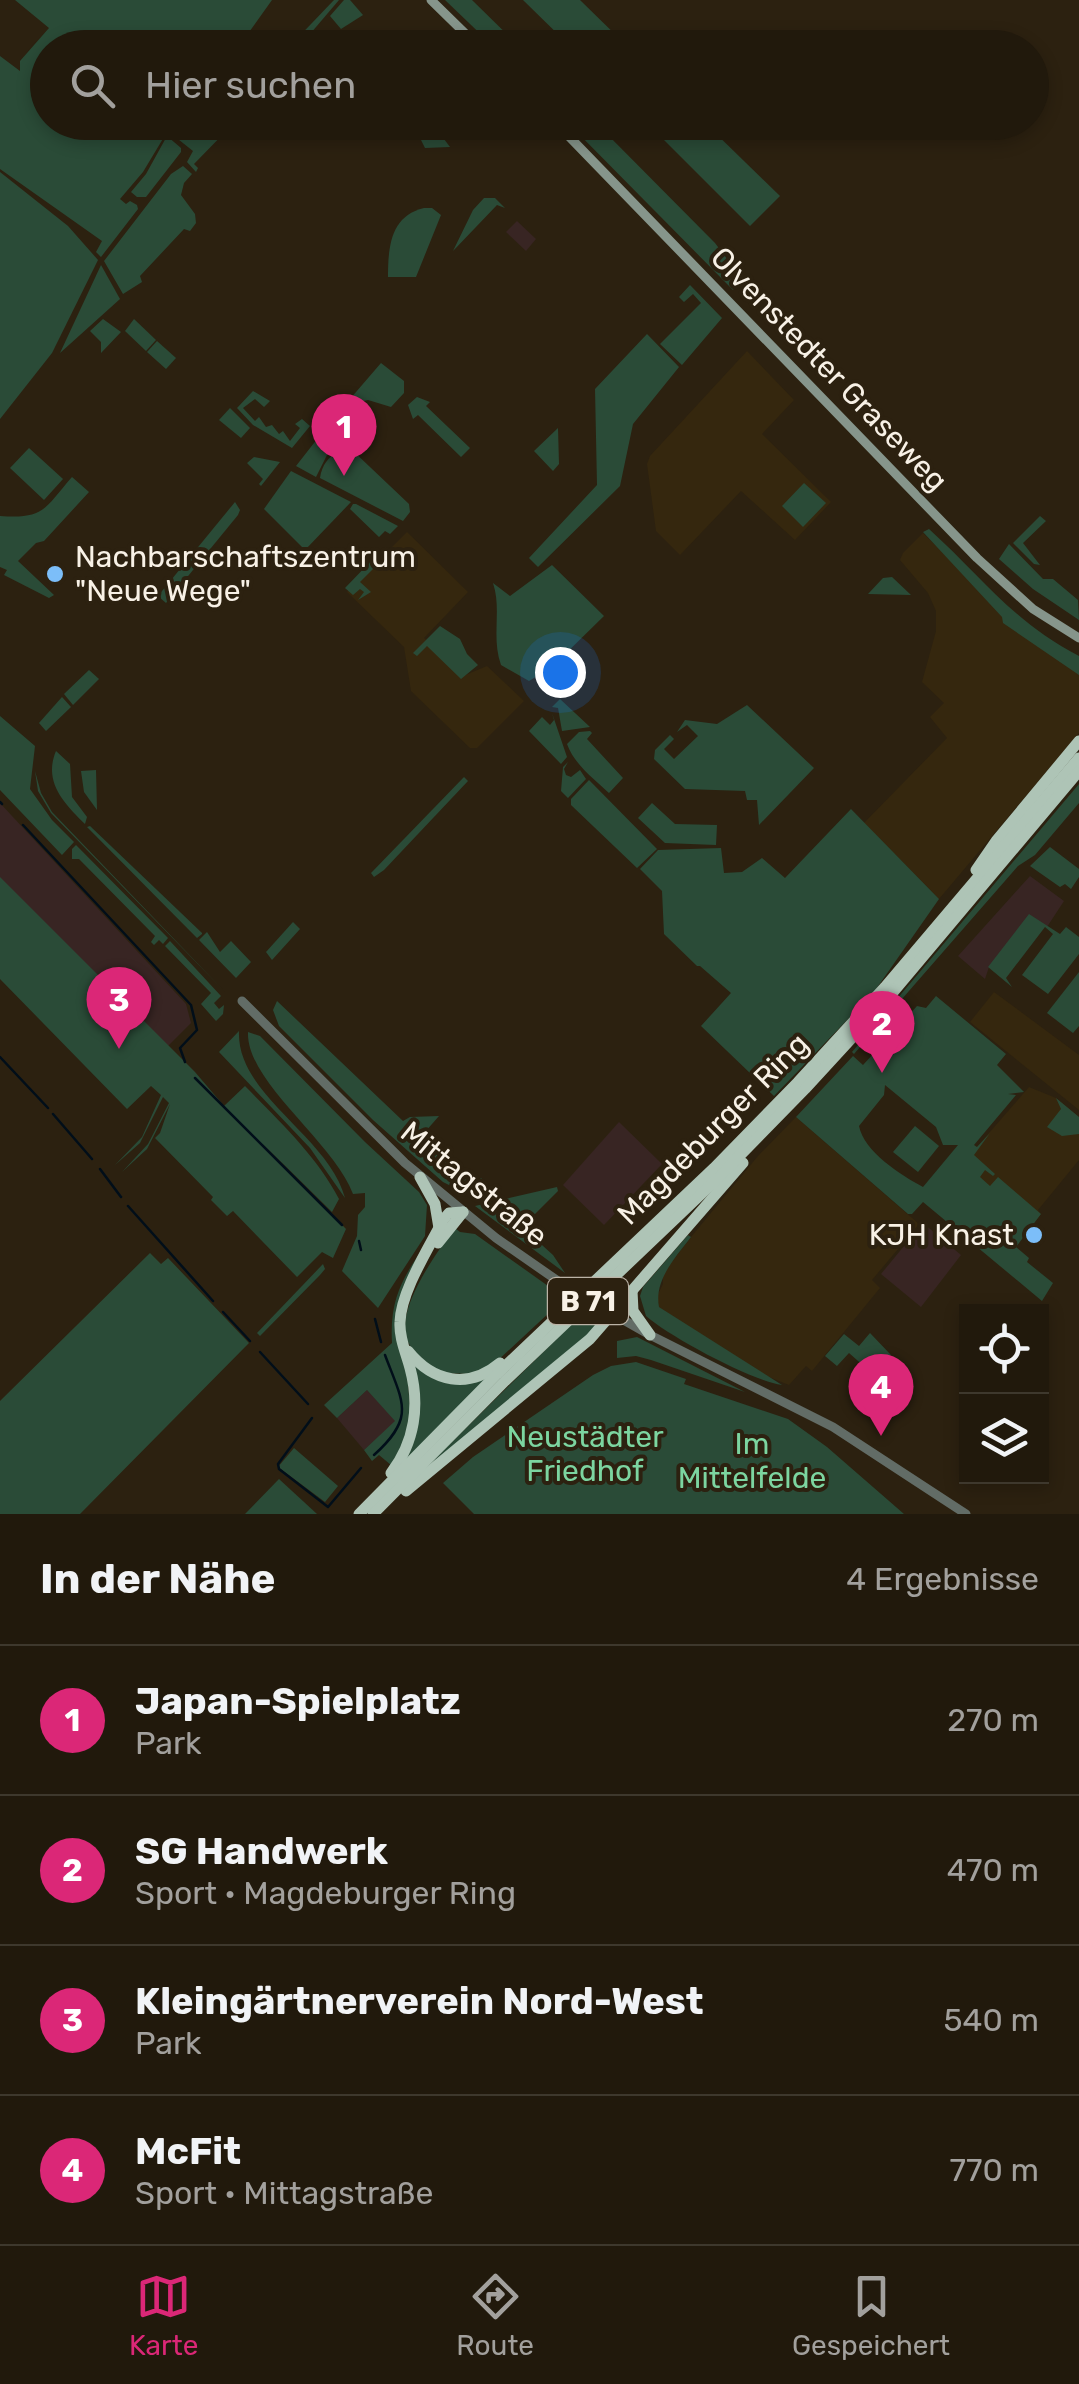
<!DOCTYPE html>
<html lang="de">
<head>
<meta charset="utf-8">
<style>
  body { margin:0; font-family:Rubik,sans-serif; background:#292215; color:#f1f3f6 }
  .controls { position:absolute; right:30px; bottom:30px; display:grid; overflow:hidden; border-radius:0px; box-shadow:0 5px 15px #0003 }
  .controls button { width:90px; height:90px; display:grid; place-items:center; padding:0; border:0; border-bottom:2px solid #3e382d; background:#21190c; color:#f1f3f6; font:50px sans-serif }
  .you { position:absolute; left:560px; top:672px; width:35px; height:35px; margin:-25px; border:8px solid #fff; border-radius:50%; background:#1a73e8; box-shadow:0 0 0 15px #1a73e833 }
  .badge { display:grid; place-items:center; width:65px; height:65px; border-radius:50%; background:#db2777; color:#fff; font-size:32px; font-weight:700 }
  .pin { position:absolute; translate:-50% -82px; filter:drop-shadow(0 2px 5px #0008) }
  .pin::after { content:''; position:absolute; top:52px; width:35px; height:30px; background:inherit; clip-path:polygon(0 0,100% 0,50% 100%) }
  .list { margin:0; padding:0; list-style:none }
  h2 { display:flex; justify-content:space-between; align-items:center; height:130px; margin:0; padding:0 40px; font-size:42px }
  h2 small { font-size:32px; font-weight:400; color:#a2a09d }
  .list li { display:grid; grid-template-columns:65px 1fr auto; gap:30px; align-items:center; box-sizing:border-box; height:150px; padding:0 40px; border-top:2px solid #3e382d }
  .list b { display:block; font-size:38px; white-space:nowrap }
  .list p { margin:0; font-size:32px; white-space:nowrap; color:#a2a09d }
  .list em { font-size:32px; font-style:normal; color:#a2a09d }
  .icon { flex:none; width:55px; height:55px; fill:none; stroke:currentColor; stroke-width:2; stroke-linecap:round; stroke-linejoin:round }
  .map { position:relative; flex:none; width:1079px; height:1514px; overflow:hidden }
  .search { position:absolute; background:#21190c; box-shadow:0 5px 15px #0003; left:30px; right:30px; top:30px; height:110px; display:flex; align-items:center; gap:25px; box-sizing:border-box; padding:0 35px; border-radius:55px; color:#a2a09d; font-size:38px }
  .sheet { height:730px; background:#21190c }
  nav { display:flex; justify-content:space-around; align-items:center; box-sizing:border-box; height:140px; border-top:2px solid #3e382d; background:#21190c; font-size:28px; color:#a2a09d }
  nav a { display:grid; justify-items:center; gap:5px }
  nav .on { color:#db2777 }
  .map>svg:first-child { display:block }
  .built { fill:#35270e }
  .industrial { fill:#382523 }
  .green { fill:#2a4b37; fill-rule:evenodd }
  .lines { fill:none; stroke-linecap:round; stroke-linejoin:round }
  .stream { stroke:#010e19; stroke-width:2.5 }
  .tertiary { stroke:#626c66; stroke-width:9 }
  .secondary { stroke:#86958b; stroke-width:9 }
  .trunk { stroke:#aec4b6; stroke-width:11 }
  .tertiary-bridge { stroke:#626c66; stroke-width:9 }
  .poi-dot { fill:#7cbef9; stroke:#2c2110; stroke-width:4 }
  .labels { text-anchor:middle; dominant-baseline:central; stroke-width:8; stroke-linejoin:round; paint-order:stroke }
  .shield { fill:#2c2110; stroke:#bbb3a6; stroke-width:2.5 }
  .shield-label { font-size:28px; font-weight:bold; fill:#f8f1e6 }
  .street-label { font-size:30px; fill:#f8f1e6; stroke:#2c2110 }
  .poi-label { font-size:30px; fill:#f8f1e6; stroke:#2c2110; text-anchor:start }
  .park-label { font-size:30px; fill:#7cd5a0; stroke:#2c2110 }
</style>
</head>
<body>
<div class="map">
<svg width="1079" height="1514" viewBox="0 0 1079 1514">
  <rect width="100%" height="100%" fill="#2c2110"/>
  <!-- built -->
  <g class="built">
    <path d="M 747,351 L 794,400 L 762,434 L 831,502 L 795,540 L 741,491 L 680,555 L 656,531 L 647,464 L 650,456 Z"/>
    <path d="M 407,532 L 468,592 L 424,638 L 463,676 L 487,666 L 524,701 L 477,748 L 470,748 L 411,691 L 404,647 L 347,592 Z"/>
    <path d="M 923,533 L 1017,626 L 1079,668 L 1079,733 L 939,899 L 864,823 L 947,738 L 930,717 L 944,703 L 922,682 L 936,631 L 936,611 L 928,593 L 900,560 L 903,553 Z"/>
    <path d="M 994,992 L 1079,1055 L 1079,1110 L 970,1022 Z"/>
    <path d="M 1029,1087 L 1056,1098 L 1079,1117 L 1079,1160 L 1038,1210 L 1041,1214 L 1010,1254 L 963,1140 L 975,1149 Z"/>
    <path d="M 796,1117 L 919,1224 L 872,1280 L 880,1288 L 812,1371 L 806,1366 L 789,1385 L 756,1372 L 659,1307 L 657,1296 L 663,1284 L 663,1273 L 691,1237 L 758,1156 Z"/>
  </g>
  <!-- industrial -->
  <g class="industrial">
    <path d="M 517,221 L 536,239 L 526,251 L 506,232 Z"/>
    <path d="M 0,803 L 186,1004 L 191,1023 L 163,1051 L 0,884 Z"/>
    <path d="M 1030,876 L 1064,901 L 1047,927 L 1029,916 L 989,967 L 985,979 L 958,956 Z"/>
    <path d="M 619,1122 L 662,1164 L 604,1225 L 563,1185 Z"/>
    <path d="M 923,1223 L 961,1255 L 921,1307 L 881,1274 Z"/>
    <path d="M 367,1390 L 396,1421 L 364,1450 L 337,1418 Z"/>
  </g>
  <!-- green -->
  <g class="green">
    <path d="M 15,0 L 272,0 L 247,35 L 260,47 L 48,48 L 48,122 L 234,123 L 194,164 L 198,168 L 196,172 L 187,162 L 193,151 L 169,132 L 170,127 L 143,172 L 120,199 L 126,204 L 130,201 L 137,205 L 138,209 L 101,257 L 96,252 L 102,241 L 0,169 L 0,56 L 20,71 L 20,61 L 49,28 Z"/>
    <path d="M 334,0 L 339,0 L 299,47 L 289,47 Z"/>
    <path d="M 344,0 L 350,0 L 363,15 L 341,29 L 330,16 Z"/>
    <path d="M 445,0 L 472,0 L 520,47 L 494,47 Z"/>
    <path d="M 523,0 L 580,0 L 628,47 L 571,47 Z"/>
    <path d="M 432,123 L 450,147 L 425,148 L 419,136 Z"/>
    <path d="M 568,123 L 596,123 L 715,243 L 727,259 L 736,284 L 733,290 Z"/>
    <path d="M 647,123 L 705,123 L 780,196 L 750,226 Z"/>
    <path d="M 167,136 L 181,148 L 181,152 L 146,197 L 137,197 L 131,192 L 146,174 Z"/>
    <path d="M 183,166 L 192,174 L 184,183 L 181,195 L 195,214 L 196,223 L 190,231 L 184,229 L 140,276 L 142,282 L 123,294 L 104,261 L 171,174 Z"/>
    <path d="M 0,172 L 68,226 L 98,260 L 52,353 L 0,419 Z"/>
    <path d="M 484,198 L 495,198 L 505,208 L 497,205 L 453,251 L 473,210 Z"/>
    <path d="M 424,208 L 432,208 L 441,215 L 416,277 L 388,277 C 388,248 390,216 424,208 Z"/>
    <path d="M 101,265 L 120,299 L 60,353 Z"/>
    <path d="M 690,285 L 722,318 L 682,365 L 660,344 L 701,303 L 693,294 L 684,302 L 679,297 Z"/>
    <path d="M 103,319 L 121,332 L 101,353 L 101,342 L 90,331 Z"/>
    <path d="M 134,319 L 156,340 L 146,351 L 125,331 Z"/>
    <path d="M 647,334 L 679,367 L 633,424 L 620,486 L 538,567 L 529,558 L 597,485 L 595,389 Z"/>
    <path d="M 157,341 L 176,358 L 166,369 L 147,352 Z"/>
    <path d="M 381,363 L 404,381 L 404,393 L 391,407 L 368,400 L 351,404 L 350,399 Z"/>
    <path d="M 253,391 L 270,401 L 264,407 L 255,399 L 243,408 L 255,421 L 259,417 L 266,427 L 272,425 L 279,434 L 283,431 L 290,441 L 300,428 L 295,424 L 302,419 L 310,426 L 292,448 L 253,425 L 237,408 Z"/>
    <path d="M 417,397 L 430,402 L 426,406 L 470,448 L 461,457 L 418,415 L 413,419 L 408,405 Z"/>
    <path d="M 230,408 L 250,428 L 241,438 L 219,420 Z"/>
    <path d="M 332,420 L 351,437 L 352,442 L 327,455 L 316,477 L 296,466 Z"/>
    <path d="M 558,428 L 559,464 L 553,471 L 534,451 Z"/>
    <path d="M 29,448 L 63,479 L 44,500 L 10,468 Z"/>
    <path d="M 351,449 L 409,504 L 410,512 L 403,521 L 320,478 C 322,465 328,457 339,451 L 346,456 L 346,450 Z"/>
    <path d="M 254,457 L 280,462 L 261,486 L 259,484 L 263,479 L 247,463 Z"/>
    <path d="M 291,471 L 351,502 L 305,550 L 264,509 Z"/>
    <path d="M 72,477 L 89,492 L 44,541 L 36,543 L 18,561 L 54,595 L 49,598 L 4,575 L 7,570 L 0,567 L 0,516 C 45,519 44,509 72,477 Z"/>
    <path d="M 804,483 L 826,503 L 803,527 L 782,506 Z"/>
    <path d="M 235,502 L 240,510 L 238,515 L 166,603 L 158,596 Z"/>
    <path d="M 353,504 L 356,504 L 398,526 L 390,534 L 385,531 L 379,537 L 350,509 Z"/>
    <path d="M 1040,516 L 1046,521 L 1023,543 L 1040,565 L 1034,564 L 1013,543 Z"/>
    <path d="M 929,529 C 982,577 1013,622 1079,656 L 1079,675 L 1003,623 L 1002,617 L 923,532 Z"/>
    <path d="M 1009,544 L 1043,579 L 1053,579 L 1078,600 L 1079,620 L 1033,589 L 999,559 Z"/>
    <path d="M 373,559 L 378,564 L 360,582 L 371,592 L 358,600 L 364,592 L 360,589 L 353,595 L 345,588 Z"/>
    <path d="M 552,565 L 604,616 L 552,667 L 529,681 L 501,665 C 491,637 502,610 493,583 L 510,596 Z"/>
    <path d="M 892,577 L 911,595 L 868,594 L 883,578 Z"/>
    <path d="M 440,626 L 460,639 L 467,654 L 478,665 L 461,679 L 427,646 L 417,656 L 413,653 Z"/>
    <path d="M 89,670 L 99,679 L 73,705 L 64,694 Z"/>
    <path d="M 62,697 L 71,707 L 46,731 L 39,723 Z"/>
    <path d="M 560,699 L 590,727 L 562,731 L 558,708 L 552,707 Z"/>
    <path d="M 747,705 L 814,768 L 759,825 L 757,800 L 747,800 L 745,791 L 685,789 L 654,759 L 655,750 L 670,735 L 674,739 L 664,749 L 674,759 L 698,736 L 687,725 L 677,732 L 685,720 L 717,724 Z"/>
    <path d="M 552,713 L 567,757 L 561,764 L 529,731 L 542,717 L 550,725 L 554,720 Z"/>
    <path d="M 0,716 L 35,746 L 30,789 L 52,820 L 74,842 L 62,855 L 0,790 Z"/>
    <path d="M 590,731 L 592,733 L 587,739 L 623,778 L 609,793 C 594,779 574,764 567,744 L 579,732 Z"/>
    <path d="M 56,751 L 70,764 L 72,797 L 87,817 L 85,824 C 64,803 43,782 56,751 Z"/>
    <path d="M 568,762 L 564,769 L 566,775 L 571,777 L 580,770 L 586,779 L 568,798 L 561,791 L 563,767 Z"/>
    <path d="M 96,770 L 97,810 L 84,792 L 81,771 Z"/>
    <path d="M 35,771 L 41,793 L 52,812 L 225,992 L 51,813 L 38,791 Z"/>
    <path d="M 464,777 L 468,781 L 384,870 L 374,877 L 371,873 Z"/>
    <path d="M 589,780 L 657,849 L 637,868 L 571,805 L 571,799 Z"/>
    <path d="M 1079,784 L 1079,803 L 1035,855 L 1018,866 L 854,1054 L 852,1052 Z"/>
    <path d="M 652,803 L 675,824 L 717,825 L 716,845 L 665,843 L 638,818 Z"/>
    <path d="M 851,809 L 939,899 L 874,992 L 774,1096 L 701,1026 L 731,993 L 700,966 L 697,966 L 664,934 L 662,891 L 640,869 L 658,850 L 721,848 L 724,873 L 742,872 L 762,858 L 785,878 Z"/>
    <path d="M 90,826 L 202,933 L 202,934 L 197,938 L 87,827 Z"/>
    <path d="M 76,845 L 168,938 L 163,944 L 159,940 L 154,945 L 151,942 L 155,936 L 79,859 L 72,859 L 72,849 Z"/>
    <path d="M 1050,847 L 1079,869 L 1079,877 L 1071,889 L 1065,884 L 1060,887 L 1030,866 Z"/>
    <path d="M 0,877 L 195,1072 L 224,1106 L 245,1086 C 279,1121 317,1156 339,1199 L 332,1212 L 262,1143 L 346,1229 L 333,1258 L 322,1252 L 297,1277 L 233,1211 L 227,1216 L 211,1200 L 213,1197 L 155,1138 L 160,1133 L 170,1104 L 147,1149 L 122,1172 L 148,1144 L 169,1103 L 163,1097 L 140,1143 L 115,1165 L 142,1137 L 161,1095 L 151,1086 L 127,1109 L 0,979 Z"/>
    <path d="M 1029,914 L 1060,934 L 1066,927 L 1079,937 L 1079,954 L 1048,994 L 1022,975 L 1053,934 L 1045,927 L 1006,978 L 1012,987 L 988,967 Z"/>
    <path d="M 293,922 L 300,929 L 272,960 L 266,952 Z"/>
    <path d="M 207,932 L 220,952 L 231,941 L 251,962 L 236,978 L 199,940 Z"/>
    <path d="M 170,941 L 221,996 L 214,1003 L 219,1009 L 224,1005 L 223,1014 L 216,1021 L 201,1004 L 211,993 L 165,946 Z"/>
    <path d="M 1079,972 L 1079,1026 L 1073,1033 L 1047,1013 Z"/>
    <path d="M 936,996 L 1006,1054 L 997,1065 L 1024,1092 L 1008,1094 L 1016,1095 L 974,1145 L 977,1147 L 990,1133 L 974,1155 L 995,1174 L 993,1176 L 985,1170 L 980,1177 L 990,1186 L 998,1177 L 1041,1214 L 1016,1247 L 1029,1258 L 1027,1262 L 1053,1283 L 1042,1301 L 923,1202 L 912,1214 L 908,1214 L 796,1117 L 853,1056 L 863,1065 L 917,1006 L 926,1008 ZM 885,1085 L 936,1127 L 943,1145 L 958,1145 L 923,1187 C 901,1175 864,1152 859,1126 L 884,1095 Z"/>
    <path d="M 277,1001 L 403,1121 L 410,1117 L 439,1116 L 425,1132 L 477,1182 L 481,1178 L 502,1198 L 473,1197 L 443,1182 L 373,1120 L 279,1026 L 273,1010 Z"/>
    <path d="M 239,1031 C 236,1095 329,1136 345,1198 L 310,1148 L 219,1052 Z"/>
    <path d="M 248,1032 L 260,1036 L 365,1142 L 419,1192 L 427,1205 L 425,1236 L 378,1308 L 342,1271 L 357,1236 L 358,1215 L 365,1207 L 365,1193 L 353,1194 C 333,1141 246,1082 248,1032 Z"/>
    <path d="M 1056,1098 L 1079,1117 L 1079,1134 L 1062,1136 L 1047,1127 L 1061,1109 Z"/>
    <path d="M 915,1126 L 939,1146 L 918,1172 L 893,1152 Z"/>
    <path d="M 557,1187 L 558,1191 L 522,1227 L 553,1255 L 565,1273 L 475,1206 Z"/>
    <path d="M 455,1228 L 460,1232 L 475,1234 L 565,1298 L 495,1363 L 474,1374 L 438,1373 C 429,1364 415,1355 409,1344 C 391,1314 437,1252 455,1228 Z"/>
    <path d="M 434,1231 L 401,1297 L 410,1408 L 406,1438 L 391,1465 L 379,1455 L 372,1461 L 364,1450 L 395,1421 L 367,1390 L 337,1418 L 324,1405 L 392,1343 C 389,1291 408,1272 434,1231 Z"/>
    <path d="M 688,1235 L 691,1237 C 675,1258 654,1280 659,1307 L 782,1385 C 750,1380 670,1337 646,1316 L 640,1296 L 643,1287 Z"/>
    <path d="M 150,1253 L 161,1264 L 168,1258 L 249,1343 L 80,1514 L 0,1514 L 0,1401 Z"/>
    <path d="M 323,1264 L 325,1269 L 320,1275 L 260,1336 L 257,1333 Z"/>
    <path d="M 585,1311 L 598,1325 L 571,1350 L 413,1480 Z"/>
    <path d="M 870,1333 L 891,1355 L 874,1375 L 849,1353 L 837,1366 L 825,1356 L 844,1334 L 859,1346 Z"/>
    <path d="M 637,1337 L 745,1392 L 651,1360 L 636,1356 L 617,1358 L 617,1341 Z"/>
    <path d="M 410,1360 L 438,1380 L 492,1373 L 400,1466 L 413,1440 Z"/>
    <path d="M 636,1362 L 686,1379 L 684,1384 L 788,1419 L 827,1447 L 904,1514 L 474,1514 L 443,1483 L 473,1457 L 593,1375 L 611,1366 Z"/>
    <path d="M 294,1448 L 338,1486 L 325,1502 L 278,1467 Z"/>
    <path d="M 279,1479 L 317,1514 L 245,1514 Z"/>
  </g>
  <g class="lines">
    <!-- stream -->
    <g class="stream">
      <path d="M 0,802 L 2,804"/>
      <path d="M 23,825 L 191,1005 L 197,1030 L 180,1048 L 185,1062"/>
      <path d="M 0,1057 L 48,1108"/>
      <path d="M 195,1078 L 342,1225"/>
      <path d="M 53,1114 L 92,1159"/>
      <path d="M 100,1169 L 121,1197"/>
      <path d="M 128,1206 L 213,1301"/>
      <path d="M 359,1241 L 361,1250"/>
      <path d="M 223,1312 L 250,1341"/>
      <path d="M 375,1319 L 381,1342"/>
      <path d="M 260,1352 L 308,1404"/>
      <path d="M 312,1418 L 278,1464 L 279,1469 L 328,1507 L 361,1468"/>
      <path d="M 374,1455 C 416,1417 403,1403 385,1355"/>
    </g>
    <!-- tertiary -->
    <g class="tertiary">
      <path d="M 242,1001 L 405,1163 L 496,1238 L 558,1281"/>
      <path d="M 599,1306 L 650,1335 L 833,1427 L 966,1514"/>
    </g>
    <!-- secondary -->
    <g class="secondary">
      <path d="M 431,0 L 480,48"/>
      <path d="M 555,122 L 977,558 L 1033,609 L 1079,638"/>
    </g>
    <!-- trunk -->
    <g class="trunk">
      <path d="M 976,870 L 996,841 L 1079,741"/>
      <path d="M 420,1177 L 435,1204 L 439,1228"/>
      <path d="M 438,1243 L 463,1212"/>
      <path d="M 632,1291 L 633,1311 L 650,1335"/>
      <path d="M 408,1351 C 433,1382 468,1390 500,1363"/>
      <path d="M 391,1473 C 415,1442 420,1405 410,1368 C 406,1353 399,1338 400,1322 C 401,1291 429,1248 443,1220 L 449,1213 L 463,1212"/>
      <path d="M 406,1491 L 590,1339 L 743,1163"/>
      <path d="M 359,1514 L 497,1374 L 714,1168 L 798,1082 L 885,987 L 1079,758"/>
      <path d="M 373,1514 L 505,1381 L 718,1178 L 805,1089 L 884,1003 L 1079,771"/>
    </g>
    <!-- tertiary-bridge -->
    <path class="tertiary-bridge" d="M 558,1281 L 599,1306"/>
  </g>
  <!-- markers -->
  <g class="poi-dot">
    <circle cx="55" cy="574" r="10"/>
    <circle cx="1034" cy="1235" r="10"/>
  </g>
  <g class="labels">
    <!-- shield labels -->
    <rect class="shield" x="548" y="1278" width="80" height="46" rx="8"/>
    <g class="shield-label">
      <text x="588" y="1301">B 71</text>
    </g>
    <!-- street labels -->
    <g class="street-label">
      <text transform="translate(829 369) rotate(46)">Olvenstedter Graseweg</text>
      <text transform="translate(713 1129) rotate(-45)">Magdeburger Ring</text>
      <text transform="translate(474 1184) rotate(39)">Mittagstraße</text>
    </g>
    <!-- poi labels -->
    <g class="poi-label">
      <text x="75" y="557">Nachbarschaftszentrum<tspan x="75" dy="34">"Neue Wege"</tspan></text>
      <text x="1014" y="1235" text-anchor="end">KJH Knast</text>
    </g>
    <!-- park labels -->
    <g class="park-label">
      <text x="585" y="1437">Neustädter<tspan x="585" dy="34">Friedhof</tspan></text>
      <text x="752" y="1444">Im<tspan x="752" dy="34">Mittelfelde</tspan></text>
    </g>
  </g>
</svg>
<div class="controls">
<button><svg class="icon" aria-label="locate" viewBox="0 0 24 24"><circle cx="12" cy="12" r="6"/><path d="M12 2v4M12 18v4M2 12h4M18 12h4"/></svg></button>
<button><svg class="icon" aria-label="layers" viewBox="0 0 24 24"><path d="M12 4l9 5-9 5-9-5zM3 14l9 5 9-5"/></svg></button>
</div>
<div class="you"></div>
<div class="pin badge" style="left:344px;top:476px">1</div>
<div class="pin badge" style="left:882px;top:1073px">2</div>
<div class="pin badge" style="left:119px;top:1049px">3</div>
<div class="pin badge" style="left:881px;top:1436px">4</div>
<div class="search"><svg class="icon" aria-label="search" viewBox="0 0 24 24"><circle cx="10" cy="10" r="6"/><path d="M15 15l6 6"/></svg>Hier suchen</div>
</div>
<section class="sheet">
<h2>In der Nähe<small>4 Ergebnisse</small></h2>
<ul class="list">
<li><span class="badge">1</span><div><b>Japan-Spielplatz</b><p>Park</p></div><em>270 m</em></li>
<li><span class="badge">2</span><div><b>SG Handwerk</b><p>Sport · Magdeburger Ring</p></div><em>470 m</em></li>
<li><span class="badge">3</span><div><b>Kleingärtnerverein Nord-West</b><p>Park</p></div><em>540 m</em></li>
<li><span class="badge">4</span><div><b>McFit</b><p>Sport · Mittagstraße</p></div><em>770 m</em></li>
</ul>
</section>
<nav>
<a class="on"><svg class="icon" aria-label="map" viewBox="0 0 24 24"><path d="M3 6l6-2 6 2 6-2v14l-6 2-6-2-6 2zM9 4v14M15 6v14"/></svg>Karte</a>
<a><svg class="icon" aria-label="directions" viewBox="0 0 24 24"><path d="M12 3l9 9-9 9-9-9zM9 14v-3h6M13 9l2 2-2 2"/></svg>Route</a>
<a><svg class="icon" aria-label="saved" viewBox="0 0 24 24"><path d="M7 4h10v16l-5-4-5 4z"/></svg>Gespeichert</a>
</nav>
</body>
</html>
